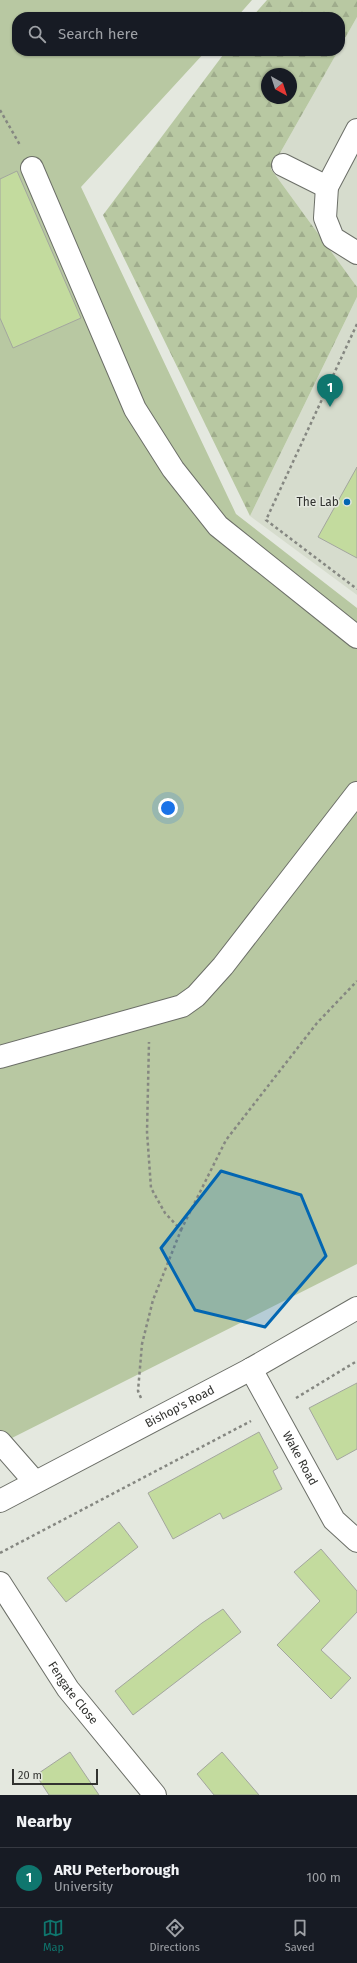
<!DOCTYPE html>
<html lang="en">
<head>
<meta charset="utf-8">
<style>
  body { margin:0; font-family:"Fira Sans",sans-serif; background:#20242c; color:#f1f3f6 }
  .compass { position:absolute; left:261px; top:68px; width:36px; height:36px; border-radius:50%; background:#171b24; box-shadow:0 1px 3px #0004; rotate:141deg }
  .scale { position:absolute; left:12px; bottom:10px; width:86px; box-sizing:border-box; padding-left:4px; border:2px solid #323330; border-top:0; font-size:11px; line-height:14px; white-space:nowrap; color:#323330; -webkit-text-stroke:3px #e4e8df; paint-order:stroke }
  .you { position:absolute; left:168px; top:808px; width:14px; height:14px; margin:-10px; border:3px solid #fff; border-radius:50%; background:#1a73e8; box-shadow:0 0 0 6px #1a73e833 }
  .badge { display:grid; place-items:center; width:26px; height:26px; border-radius:50%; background:#0f766e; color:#fff; font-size:13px; font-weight:700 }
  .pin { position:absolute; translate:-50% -33px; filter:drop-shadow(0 1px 2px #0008) }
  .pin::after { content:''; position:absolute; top:21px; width:14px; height:12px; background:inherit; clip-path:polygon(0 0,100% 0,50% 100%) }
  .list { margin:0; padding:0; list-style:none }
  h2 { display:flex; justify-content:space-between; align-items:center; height:52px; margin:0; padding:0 16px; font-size:17px }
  h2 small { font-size:13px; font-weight:400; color:#9ea1a6 }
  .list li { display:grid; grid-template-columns:26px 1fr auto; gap:12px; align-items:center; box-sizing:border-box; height:60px; padding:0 16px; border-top:1px solid #363941 }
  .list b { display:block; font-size:15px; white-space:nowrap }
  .list p { margin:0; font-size:13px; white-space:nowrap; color:#9ea1a6 }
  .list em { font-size:13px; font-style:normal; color:#9ea1a6 }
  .icon { flex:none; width:22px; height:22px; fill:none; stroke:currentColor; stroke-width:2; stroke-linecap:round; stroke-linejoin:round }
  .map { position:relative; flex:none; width:357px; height:1795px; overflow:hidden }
  .search { position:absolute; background:#171b24; box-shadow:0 1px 3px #0004; left:12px; right:12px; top:12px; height:44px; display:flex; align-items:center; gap:10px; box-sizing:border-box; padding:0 14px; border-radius:16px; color:#9ea1a6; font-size:15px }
  .sheet { height:112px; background:#171b24 }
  nav { display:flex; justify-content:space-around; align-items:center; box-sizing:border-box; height:56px; border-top:1px solid #363941; background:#171b24; font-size:11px; color:#9ea1a6 }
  nav a { display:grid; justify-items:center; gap:2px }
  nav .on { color:#0f766e }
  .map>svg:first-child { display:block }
  .built { fill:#d6dccd }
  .forest { fill:url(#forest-firs); fill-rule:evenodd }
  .pitch { fill:#b8c8a2 }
  .building { fill:#c3db9e; stroke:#a3a69e }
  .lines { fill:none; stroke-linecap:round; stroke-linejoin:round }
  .minor-casing { stroke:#6c6f68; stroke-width:24 }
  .path { stroke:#858781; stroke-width:2.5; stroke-dasharray:3 3; stroke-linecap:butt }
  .minor { stroke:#fff; stroke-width:22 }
  .marked { fill:#0266b2; fill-opacity:0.2; stroke:#0266b2; stroke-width:3; stroke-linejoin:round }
  .poi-dot { fill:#0266b2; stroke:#e4e8df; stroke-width:1.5 }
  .labels { text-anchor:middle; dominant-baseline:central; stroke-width:3; stroke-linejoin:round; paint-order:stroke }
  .poi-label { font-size:12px; fill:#323330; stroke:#e4e8df; text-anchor:end }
  .street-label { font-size:12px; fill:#323330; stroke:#e4e8df }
</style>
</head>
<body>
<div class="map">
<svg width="357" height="1795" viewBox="0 0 357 1795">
  <defs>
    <pattern id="forest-firs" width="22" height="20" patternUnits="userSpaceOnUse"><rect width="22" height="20" fill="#b8c8a2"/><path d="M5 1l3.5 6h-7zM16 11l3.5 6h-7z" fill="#9fac8c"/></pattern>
  </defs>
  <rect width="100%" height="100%" fill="#e4e8df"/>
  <!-- built -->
  <g class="built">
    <path d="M 357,17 L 357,287 L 271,169 L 338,51 L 340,51 L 340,47 Z"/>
    <path d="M 357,297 L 357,595 L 250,516 Z"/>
  </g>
  <!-- forest -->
  <g class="forest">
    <path d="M 267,0 L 357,0 L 357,17 L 340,47 L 340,17 L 252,17 Z"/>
    <path d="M 226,51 L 338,51 L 271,169 L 357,287 L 357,297 L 250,516 L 103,215 ZM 267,74 L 291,74 L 291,98 L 267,98 Z"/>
  </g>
  <!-- pitch -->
  <path class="pitch" d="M 0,0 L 252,0 L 237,17 L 17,17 L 17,51 L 206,51 L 81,187 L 236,514 L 357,608 L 357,1264 L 0,1444 Z"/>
  <!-- building -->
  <g class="building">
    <path d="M 17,171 L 81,318 L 13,348 L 0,318 L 0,179 Z"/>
    <path d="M 357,467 L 357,558 L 318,537 Z"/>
    <path d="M 357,1383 L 357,1449 L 337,1460 L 309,1408 Z"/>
    <path d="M 259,1432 L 278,1468 L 273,1471 L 282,1489 L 223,1519 L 220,1513 L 173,1539 L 148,1493 Z"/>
    <path d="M 119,1522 L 138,1547 L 66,1602 L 47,1578 Z"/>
    <path d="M 321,1549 L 357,1591 L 357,1612 L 321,1650 L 351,1678 L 331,1699 L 277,1645 L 320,1601 L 294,1572 Z"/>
    <path d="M 223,1609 L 241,1632 L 133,1715 L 115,1691 L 202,1623 Z"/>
    <path d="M 70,1752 L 82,1770 L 99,1795 L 49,1795 L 36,1775 Z"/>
    <path d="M 222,1752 L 259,1795 L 214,1795 L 197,1774 Z"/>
  </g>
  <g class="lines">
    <!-- minor casing -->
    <g class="minor-casing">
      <g id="minor">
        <path d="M 357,130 L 327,187 L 325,218 L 333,238 L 357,253"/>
        <path d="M 283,165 L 327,187"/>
        <path d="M 32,168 L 135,409 L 173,469 L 218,526 L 357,637"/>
        <path d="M 0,1057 L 182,1006 L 196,996 L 223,966 L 357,793"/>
        <path id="s1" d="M 251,1369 L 334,1520 L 357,1541"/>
        <path d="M 0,1442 L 35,1482"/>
        <path id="s2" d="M 0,1501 L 251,1369 L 357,1308"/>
        <path id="s3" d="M 0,1583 L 68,1689 L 155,1795"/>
      </g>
    </g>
    <!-- path -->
    <g class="path">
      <path d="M 0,110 L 20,145"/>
      <path d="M 357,324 L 266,520 L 357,589"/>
      <path d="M 181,1230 L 226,1140 L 317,1023 L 357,981"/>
      <path d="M 141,1398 L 138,1391 L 142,1344 L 153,1300 L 181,1230 L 165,1213 L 151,1188 L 147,1132 L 149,1042"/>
      <path d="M 296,1398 L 357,1361"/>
      <path d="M 0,1553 L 251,1421"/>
    </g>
    <!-- minor -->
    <use href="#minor" class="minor"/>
  </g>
  <!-- marked area -->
  <path class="marked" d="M 221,1171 L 301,1195 L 326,1256 L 265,1327 L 195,1310 L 161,1248 Z"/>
  <!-- markers -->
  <circle class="poi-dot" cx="347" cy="502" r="4"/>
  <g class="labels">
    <!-- poi labels -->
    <g class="poi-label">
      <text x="339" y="502">The Lab</text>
    </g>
    <!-- street labels -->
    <g class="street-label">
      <text stroke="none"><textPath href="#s2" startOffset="203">Bishop's Road</textPath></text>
      <text stroke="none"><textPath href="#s1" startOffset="102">Wake Road</textPath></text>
      <text stroke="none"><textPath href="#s3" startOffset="132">Fengate Close</textPath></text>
    </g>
  </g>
</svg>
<svg class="compass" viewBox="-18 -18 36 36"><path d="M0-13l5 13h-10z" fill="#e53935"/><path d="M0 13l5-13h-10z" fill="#9ea1a6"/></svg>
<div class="scale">20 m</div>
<div class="you"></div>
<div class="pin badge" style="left:330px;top:407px">1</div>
<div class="search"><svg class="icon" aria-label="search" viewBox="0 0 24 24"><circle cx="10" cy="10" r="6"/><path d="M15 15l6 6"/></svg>Search here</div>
</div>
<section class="sheet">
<h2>Nearby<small></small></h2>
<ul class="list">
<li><span class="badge">1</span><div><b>ARU Peterborough</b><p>University</p></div><em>100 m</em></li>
</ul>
</section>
<nav>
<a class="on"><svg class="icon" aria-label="map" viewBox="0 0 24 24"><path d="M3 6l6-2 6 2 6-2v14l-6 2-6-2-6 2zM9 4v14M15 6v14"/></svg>Map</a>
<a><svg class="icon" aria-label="directions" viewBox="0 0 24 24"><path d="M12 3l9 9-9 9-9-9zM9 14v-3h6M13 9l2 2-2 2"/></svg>Directions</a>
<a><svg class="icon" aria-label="saved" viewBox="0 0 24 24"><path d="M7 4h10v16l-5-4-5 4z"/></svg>Saved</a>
</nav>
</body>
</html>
